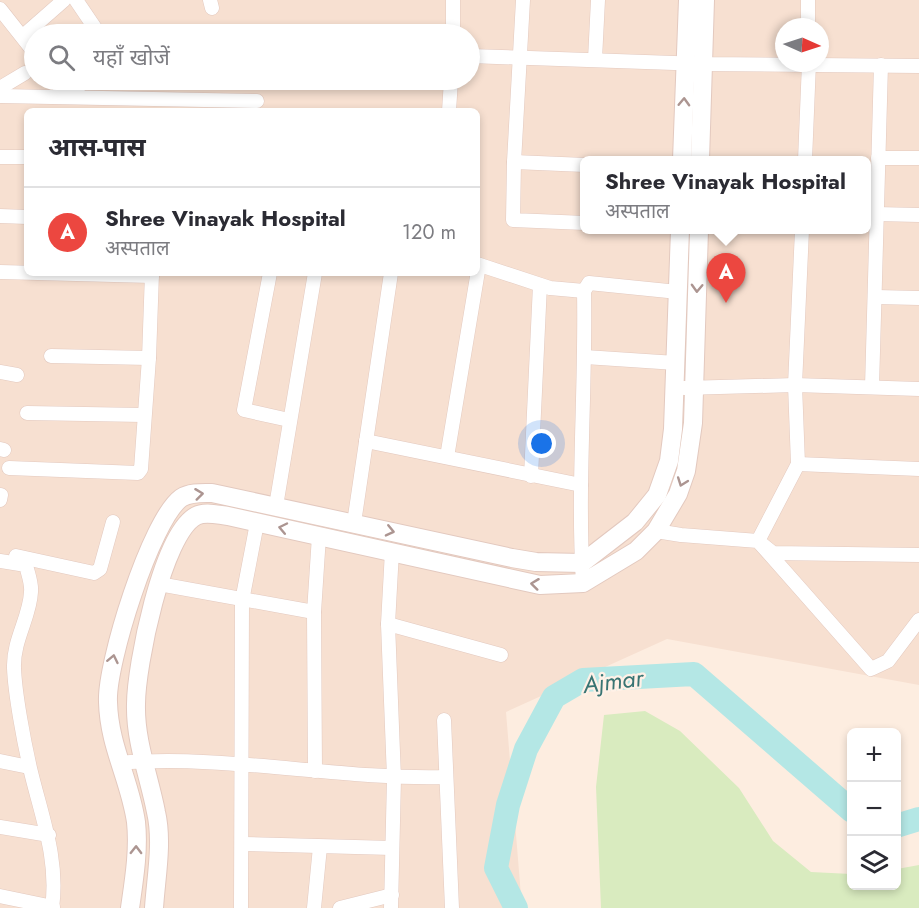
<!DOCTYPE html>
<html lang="hi">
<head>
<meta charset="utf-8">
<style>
  body { margin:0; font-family:Jost,"Noto Sans Devanagari",sans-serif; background:#f7f7f7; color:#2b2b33 }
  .controls { position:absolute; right:18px; bottom:18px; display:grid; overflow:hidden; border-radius:9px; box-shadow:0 3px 9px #0003 }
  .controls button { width:54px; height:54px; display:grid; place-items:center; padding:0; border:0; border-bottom:2px solid #e1e1e2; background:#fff; color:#2b2b33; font:30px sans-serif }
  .compass { position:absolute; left:775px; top:18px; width:54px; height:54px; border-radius:50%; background:#fff; box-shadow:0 3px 9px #0003; rotate:93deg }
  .you { position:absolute; left:542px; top:444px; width:21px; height:21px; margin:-15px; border:4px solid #fff; border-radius:50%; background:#1a73e8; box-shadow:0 0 0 9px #1a73e833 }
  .badge { display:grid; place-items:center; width:39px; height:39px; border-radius:50%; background:#ec4740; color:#fff; font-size:20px; font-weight:700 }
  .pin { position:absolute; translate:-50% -50px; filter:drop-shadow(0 2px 3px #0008) }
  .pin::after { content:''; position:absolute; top:32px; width:21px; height:18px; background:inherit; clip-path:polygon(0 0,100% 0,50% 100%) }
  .popup { position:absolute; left:580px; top:156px; width:291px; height:78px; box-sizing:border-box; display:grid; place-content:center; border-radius:9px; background:#fff; filter:drop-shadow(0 2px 4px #0005); font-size:20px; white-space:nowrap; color:#7c7c81 }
  .popup b { font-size:22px; color:#2b2b33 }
  .popup::after { content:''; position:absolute; left:50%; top:100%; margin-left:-12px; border:12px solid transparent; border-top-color:#fff }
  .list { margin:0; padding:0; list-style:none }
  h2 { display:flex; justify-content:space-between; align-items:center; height:78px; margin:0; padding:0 24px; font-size:26px }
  h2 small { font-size:20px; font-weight:400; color:#7c7c81 }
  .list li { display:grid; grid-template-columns:39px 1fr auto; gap:18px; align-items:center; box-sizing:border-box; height:90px; padding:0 24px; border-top:2px solid #e1e1e2 }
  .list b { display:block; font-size:22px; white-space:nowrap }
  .list p { margin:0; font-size:20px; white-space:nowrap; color:#7c7c81 }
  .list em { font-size:20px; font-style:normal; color:#7c7c81 }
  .icon { flex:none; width:33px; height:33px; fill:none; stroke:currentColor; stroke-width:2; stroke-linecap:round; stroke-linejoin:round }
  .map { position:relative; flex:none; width:919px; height:908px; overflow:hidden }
  .search { position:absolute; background:#fff; box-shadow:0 3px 9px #0003; left:24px; top:24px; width:456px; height:66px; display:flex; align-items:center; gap:15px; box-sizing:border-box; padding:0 21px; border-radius:33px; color:#7c7c81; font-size:22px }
  .panel { position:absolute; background:#fff; box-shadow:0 3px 9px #0003; left:24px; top:108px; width:456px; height:168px; border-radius:9px }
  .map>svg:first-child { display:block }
  .residential { fill:#f7e0d1; fill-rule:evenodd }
  .green { fill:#d9ebbf }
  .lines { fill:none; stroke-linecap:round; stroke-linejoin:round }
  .river { stroke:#b4e7e5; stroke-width:24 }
  .minor-casing { stroke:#e3c9bf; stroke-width:15 }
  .tertiary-casing { stroke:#e3c9bf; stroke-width:20 }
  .minor { stroke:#fff; stroke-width:14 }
  .tertiary { stroke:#fff; stroke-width:18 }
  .oneway { stroke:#ac9591 }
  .labels { text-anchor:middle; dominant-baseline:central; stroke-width:4.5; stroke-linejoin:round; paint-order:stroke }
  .water-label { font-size:24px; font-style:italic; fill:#387473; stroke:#fff1e7 }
</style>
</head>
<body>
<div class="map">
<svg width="919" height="908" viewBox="0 0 919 908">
  <rect width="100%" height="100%" fill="#fdede0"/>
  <!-- residential -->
  <path class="residential" d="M 0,0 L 919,0 L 919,685 L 667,639 L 506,712 L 522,908 L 0,908 ZM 784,27 L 820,27 L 820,63 L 784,63 ZM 34,34 L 470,34 L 470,80 L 34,80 ZM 27,111 L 477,111 L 477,273 L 27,273 ZM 585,160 L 867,160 L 867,230 L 585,230 Z"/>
  <!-- green -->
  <path class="green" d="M 645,711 L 680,731 L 739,788 L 773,841 L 811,872 L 851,874 L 852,886 L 896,886 L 897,869 L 919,865 L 919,908 L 601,908 L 596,787 L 604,715 Z"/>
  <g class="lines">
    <!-- river -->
    <g class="river">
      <path d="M 896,826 L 919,819"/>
      <path d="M 516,908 L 496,868 L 508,805 L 526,749 L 554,697 L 583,680 L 694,674 L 852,811"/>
    </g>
    <!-- minor casing -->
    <g class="minor-casing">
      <g id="minor">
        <path d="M 76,0 L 99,34"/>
        <path d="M 210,0 L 212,8"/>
        <path d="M 453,0 L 453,34"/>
        <path d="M 523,0 L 514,162 L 513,220 L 585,223"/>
        <path d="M 808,0 L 808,27"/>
        <path d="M 0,9 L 34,52"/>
        <path d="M 23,36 L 64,0"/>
        <path d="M 470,56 L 703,64 L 919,66"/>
        <path d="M 595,59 L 598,0"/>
        <path d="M 55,80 L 66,96 L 87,80"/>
        <path d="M 0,88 L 25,73"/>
        <path d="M 0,96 L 257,101"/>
        <path d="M 449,111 L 451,80"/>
        <path d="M 0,157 L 27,157"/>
        <path d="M 878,158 L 919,158"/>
        <path d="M 805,160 L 809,63"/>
        <path d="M 514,162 L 585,165"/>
        <path d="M 876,214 L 919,215"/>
        <path d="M 0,216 L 27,217"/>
        <path d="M 802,230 L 795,385 L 798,464 L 758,541 L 773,553 L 919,555"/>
        <path d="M 477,264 L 550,288 L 584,291"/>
        <path d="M 0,272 L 152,276"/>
        <path d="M 270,273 L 244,410 L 289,420"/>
        <path d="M 876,297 L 919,298"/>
        <path d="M 51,356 L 149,358"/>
        <path d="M 585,357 L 676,363"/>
        <path d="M 0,372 L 17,375"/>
        <path d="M 872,387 L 881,65"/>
        <path d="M 684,388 L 795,385 L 919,389"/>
        <path d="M 27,413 L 143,415"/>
        <path d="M 366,441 L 581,485"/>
        <path d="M 0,449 L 4,450"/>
        <path d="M 447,457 L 479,265"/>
        <path d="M 798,464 L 919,469"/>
        <path d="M 9,468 L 138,473 L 141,469 L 149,358 L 152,273"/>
        <path d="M 531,476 L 540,285"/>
        <path d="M 0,500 L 1,495"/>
        <path d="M 276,506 L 315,273"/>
        <path d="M 354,523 L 391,273"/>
        <path d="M 656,531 L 681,535 L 758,541 L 871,669 L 888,661 L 919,620"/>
        <path d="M 16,556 L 94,573 L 100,569 L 113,522"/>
        <path d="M 0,561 L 26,565 C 28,574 32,583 31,592 C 30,617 13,640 14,668 C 15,694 24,742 30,768 C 41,815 59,859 52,908"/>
        <path d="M 583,583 C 577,486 586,389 584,291 L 589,283 L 678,292"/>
        <path d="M 159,584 L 314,612"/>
        <path d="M 388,624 L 501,655"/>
        <path d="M 444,720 L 452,908"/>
        <path d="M 0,761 L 29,767"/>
        <path d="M 119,763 C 227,754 337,780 446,777"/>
        <path d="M 315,771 L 314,612 L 319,536"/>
        <path d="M 0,827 L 49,835"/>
        <path d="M 243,844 L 392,848"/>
        <path d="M 0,896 L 53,907"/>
        <path d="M 241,908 L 242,601 L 257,523"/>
        <path d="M 314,908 L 320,847"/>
        <path d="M 340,908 L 392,895"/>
        <path d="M 391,908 L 394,778 L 388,624 L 392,551"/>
      </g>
    </g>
    <!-- tertiary casing -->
    <g class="tertiary-casing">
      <g id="tertiary">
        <path d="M 682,160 L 688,0"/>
        <path d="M 700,160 L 705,0"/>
        <path d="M 130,908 C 134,880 139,850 136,822 C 130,780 109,746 108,702 C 106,664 151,520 181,498 C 190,492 203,493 212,493 L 512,558 L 536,562 L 582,563 L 635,522 L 657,495 L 669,461 L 673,429 L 680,230"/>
        <path d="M 154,908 C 156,877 163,842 156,812 C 149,776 135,741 136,704 C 136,667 162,534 196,516 C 205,511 218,515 228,516 L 540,585 L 583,583 L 636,551 L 656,531 L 678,494 L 686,471 L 693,423 L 699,230"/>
      </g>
    </g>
    <!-- minor -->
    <use href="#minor" class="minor"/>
    <!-- tertiary -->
    <use href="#tertiary" class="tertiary"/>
  </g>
  <!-- one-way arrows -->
  <defs><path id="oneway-chevron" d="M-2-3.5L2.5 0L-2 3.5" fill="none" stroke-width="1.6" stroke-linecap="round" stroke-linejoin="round" transform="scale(1.5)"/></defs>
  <g class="oneway">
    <use href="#oneway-chevron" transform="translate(684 102) rotate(-88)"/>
    <use href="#oneway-chevron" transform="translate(697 288) rotate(92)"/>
    <use href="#oneway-chevron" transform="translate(682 482) rotate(110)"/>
    <use href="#oneway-chevron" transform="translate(199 494) rotate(-7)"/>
    <use href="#oneway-chevron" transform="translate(283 528) rotate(-168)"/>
    <use href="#oneway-chevron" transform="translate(390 531) rotate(13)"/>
    <use href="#oneway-chevron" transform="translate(535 584) rotate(-173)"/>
    <use href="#oneway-chevron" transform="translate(113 659) rotate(-78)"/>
    <use href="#oneway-chevron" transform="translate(136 850) rotate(-89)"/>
  </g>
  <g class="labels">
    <!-- water labels -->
    <g class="water-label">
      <text transform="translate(613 681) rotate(-7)">Ajmar</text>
    </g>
  </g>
</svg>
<div class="controls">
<button>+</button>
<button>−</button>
<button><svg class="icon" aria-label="layers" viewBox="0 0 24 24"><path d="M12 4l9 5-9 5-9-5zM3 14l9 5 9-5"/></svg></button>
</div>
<svg class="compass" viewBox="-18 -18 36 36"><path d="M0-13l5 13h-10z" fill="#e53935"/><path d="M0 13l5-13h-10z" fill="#7c7c81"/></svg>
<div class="you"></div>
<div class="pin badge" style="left:726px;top:303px">A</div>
<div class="popup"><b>Shree Vinayak Hospital</b>अस्पताल</div>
<div class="search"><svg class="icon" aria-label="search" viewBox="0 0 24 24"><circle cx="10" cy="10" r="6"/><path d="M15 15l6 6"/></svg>यहाँ खोजें</div>
<section class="panel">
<h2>आस-पास<small></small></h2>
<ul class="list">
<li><span class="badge">A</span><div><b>Shree Vinayak Hospital</b><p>अस्पताल</p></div><em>120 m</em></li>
</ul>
</section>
</div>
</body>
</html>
